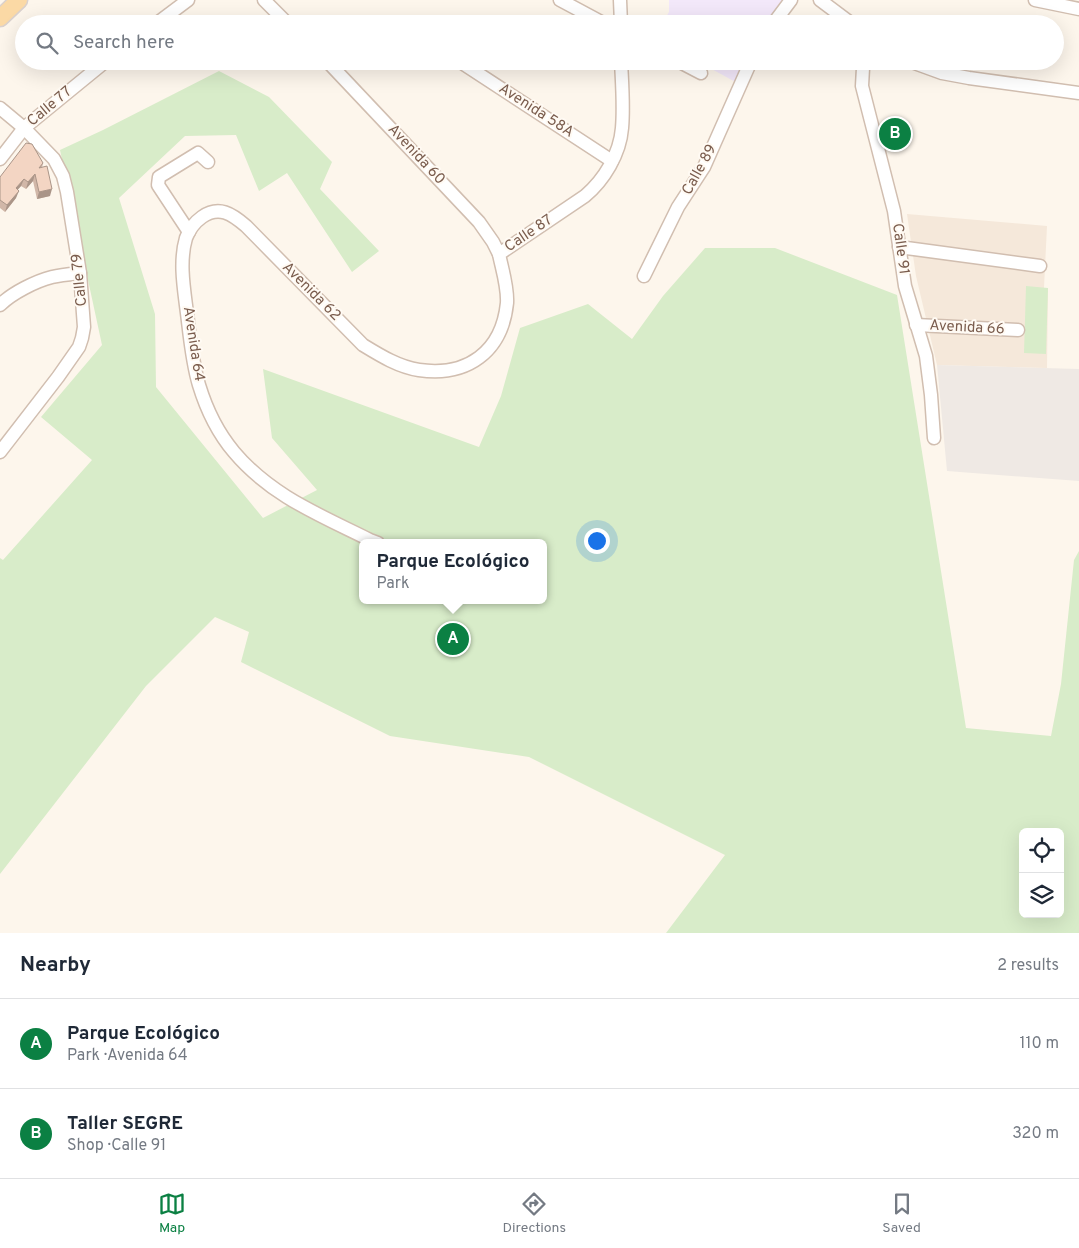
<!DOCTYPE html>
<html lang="en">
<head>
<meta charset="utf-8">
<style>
  body { margin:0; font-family:Overpass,sans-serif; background:#f2f2f3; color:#1f2937 }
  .controls { position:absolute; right:15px; bottom:15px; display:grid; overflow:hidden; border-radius:8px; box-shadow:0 5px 20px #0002 }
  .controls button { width:45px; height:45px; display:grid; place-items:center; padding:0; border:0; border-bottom:1px solid #e0e1e3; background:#fff; color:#1f2937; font:25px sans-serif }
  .you { position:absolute; left:596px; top:540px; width:18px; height:18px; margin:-12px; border:4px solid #fff; border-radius:50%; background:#1a73e8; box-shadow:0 0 0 8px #1a73e833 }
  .badge { display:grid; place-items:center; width:32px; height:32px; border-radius:50%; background:#0b8043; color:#fff; font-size:16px; font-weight:700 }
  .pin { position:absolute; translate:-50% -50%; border:2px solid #fff; box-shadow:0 1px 5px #0006 }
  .popup { position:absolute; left:359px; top:539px; width:188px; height:65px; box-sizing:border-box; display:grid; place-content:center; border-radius:8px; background:#fff; filter:drop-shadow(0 1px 4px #0005); font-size:16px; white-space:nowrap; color:#747a83 }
  .popup b { font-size:19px; color:#1f2937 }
  .popup::after { content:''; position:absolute; left:50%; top:100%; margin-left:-10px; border:10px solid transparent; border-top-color:#fff }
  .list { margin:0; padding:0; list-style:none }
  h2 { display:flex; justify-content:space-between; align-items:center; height:65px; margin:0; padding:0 20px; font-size:21px }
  h2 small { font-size:16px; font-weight:400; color:#747a83 }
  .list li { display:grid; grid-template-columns:32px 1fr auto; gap:15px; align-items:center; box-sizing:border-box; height:90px; padding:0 20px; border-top:1px solid #e0e1e3 }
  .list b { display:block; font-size:19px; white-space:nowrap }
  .list p { margin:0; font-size:16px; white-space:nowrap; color:#747a83 }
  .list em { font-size:16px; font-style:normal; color:#747a83 }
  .icon { flex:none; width:28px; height:28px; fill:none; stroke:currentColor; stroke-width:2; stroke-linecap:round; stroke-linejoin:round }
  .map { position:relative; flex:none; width:1079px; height:933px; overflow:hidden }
  .search { position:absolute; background:#fff; box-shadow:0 5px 20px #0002; left:15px; right:15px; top:15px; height:55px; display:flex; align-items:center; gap:12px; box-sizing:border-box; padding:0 18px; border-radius:28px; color:#747a83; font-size:19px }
  .sheet { height:245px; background:#fff }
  nav { display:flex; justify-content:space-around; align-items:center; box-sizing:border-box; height:70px; border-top:1px solid #e0e1e3; background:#fff; font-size:14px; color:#747a83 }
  nav a { display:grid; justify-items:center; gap:2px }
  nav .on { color:#0b8043 }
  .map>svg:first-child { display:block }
  .residential { fill:#f5e8da }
  .industrial { fill:#efe9e4 }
  .education { fill:#f3e8fa }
  .green { fill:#d8ecc9; fill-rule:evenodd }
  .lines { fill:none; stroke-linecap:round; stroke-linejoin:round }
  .minor-casing { stroke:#d1beb0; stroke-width:15 }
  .major-casing { stroke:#dad1cd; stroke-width:19 }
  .minor { stroke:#fff; stroke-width:12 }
  .major { stroke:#fbd9a5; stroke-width:16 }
  .wall { fill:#d1b7a8 }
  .shaded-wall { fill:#aa9588 }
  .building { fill:#f3d5c3; stroke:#aa9588 }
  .labels { text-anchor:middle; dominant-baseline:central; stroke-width:4; stroke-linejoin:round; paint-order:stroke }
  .street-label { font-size:15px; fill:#7a5c4d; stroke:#fffaf3 }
</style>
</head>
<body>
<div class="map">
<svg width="1079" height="933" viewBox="0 0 1079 933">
  <rect width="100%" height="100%" fill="#fdf6ec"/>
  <!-- residential -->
  <path class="residential" d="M 907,214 L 1047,226 L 1044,288 L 1048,288 L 1047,368 L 937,365 L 916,276 Z"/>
  <!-- industrial -->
  <path class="industrial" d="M 937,365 L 1079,369 L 1079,481 L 947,471 Z"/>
  <!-- education -->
  <g class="education">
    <path d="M 669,0 L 786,0 L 769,24 L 662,24 L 669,12 Z"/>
    <path d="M 697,61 L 750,61 L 741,85 Z"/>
  </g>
  <!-- green -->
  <g class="green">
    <path d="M 219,71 L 269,97 L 332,162 L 320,189 L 379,251 L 352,272 L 287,173 L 259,191 L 236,135 L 185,136 L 119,198 L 155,314 L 156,387 L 263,518 L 317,490 L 272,438 L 263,369 L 479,447 L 501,396 L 520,328 L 588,304 L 632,339 L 663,296 L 705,248 L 775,248 L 897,295 L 966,728 L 1051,736 L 1061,684 L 1074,560 L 1079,551 L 1079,933 L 666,933 L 725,855 L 529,757 L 390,736 L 241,662 L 249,632 L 215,617 L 146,686 L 0,874 L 0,558 L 3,560 L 92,460 L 41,417 L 102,345 L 60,150 L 103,130 ZM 363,543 L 543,543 L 543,600 L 363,600 ZM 1023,832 L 1060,832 L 1060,914 L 1023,914 Z"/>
    <path d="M 1026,286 L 1048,288 L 1046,354 L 1024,353 Z"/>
  </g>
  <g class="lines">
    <!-- minor casing -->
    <g class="minor-casing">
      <g id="minor">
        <path d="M 264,0 L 288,24"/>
        <path d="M 560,0 L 605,24"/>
        <path d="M 620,0 L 621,24"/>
        <path d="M 820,0 L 852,24"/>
        <path d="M 1035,0 L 1079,9"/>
        <path d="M 156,24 L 188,0"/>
        <path d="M 773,24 L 791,0"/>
        <path d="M 327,61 L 479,222 L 493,242 L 499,254"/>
        <path d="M 459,61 L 612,161"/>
        <path d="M 678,61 L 701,73"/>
        <path d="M 865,61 L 863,68 L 862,86 L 894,211 L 905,286 L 926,356 L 931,395 L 934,438"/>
        <path d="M 909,61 L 942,73 L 969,78 L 1079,93"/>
        <path d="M 0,108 L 24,128 L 54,159 L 63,176 L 67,192 L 80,273 L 84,327 L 82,338 L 79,347 L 58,377 L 0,452"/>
        <path d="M 0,159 L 24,128 L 106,61"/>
        <path d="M 189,232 L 158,185 L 159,177 L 198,153 L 208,162"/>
        <path d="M 899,247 L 1040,266"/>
        <path d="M 644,276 L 678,207 L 704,167 L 751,61"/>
        <path d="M 0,305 C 12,293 36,281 52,277 C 61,275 71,274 80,273"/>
        <path d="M 916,325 L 1018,330"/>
        <path d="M 378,543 L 370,540 C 320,515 271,496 234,452 C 218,433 206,408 199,385 C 192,362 190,337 187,313 C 184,289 179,262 186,238 C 189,230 195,222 202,217 C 219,205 232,214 246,226 L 363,345 C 381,356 399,367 419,370 C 467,377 502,352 507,303 C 508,287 502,269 499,254 L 585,196 C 604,180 620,154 622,128 C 624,106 622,83 621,61"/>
      </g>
    </g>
    <!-- major casing -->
    <g class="major-casing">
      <path id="major" d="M 0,18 L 19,0"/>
    </g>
    <!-- minor -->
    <use href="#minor" class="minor"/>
    <!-- major -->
    <use href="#major" class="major"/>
  </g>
  <!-- wall -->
  <path class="wall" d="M 43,163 L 42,168 L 50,196 L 37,199 L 33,181 L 26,189 L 21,186 L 17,190 L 16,198 L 5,212 L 0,208 L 0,177 Z"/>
  <!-- shaded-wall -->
  <g class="shaded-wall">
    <path d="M 35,174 L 33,181 L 26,189 L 28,182 Z"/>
    <path d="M 24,179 L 21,186 L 13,195 L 16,188 Z"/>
    <path d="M 52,189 L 50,196 L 37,199 L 39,192 Z"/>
    <path d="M 19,191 L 16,198 L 5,212 L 7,205 Z"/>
  </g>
  <!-- building -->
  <path class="building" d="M 26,143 L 32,144 L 43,163 L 39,168 L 47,166 L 52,189 L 39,192 L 35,174 L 28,182 L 24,179 L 16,188 L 19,191 L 7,205 L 0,200 L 0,177 Z"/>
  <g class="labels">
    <!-- street labels -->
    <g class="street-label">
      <text transform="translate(50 107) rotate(-40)">Calle 77</text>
      <text transform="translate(536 111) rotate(33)">Avenida 58A</text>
      <text transform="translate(416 155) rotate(47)">Avenida 60</text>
      <text transform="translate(700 170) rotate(-61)">Calle 89</text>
      <text transform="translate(529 234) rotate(-34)">Calle 87</text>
      <text transform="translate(900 249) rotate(82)">Calle 91</text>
      <text transform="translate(80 280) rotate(-96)">Calle 79</text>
      <text transform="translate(311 292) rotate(45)">Avenida 62</text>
      <text transform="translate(967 328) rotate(3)">Avenida 66</text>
      <text transform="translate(193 344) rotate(81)">Avenida 64</text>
    </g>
  </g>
</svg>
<div class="controls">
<button><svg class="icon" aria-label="locate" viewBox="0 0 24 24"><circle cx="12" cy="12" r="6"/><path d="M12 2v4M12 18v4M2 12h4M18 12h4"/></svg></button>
<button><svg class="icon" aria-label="layers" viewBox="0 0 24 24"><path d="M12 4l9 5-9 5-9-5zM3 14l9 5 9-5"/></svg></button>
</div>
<div class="you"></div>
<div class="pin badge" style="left:453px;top:639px">A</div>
<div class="popup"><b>Parque Ecológico</b>Park</div>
<div class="pin badge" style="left:895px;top:134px">B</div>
<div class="search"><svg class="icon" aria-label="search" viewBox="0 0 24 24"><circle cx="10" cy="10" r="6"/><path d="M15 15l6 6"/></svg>Search here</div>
</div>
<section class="sheet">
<h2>Nearby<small>2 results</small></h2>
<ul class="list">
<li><span class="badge">A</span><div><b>Parque Ecológico</b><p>Park · Avenida 64</p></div><em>110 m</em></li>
<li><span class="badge">B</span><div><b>Taller SEGRE</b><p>Shop · Calle 91</p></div><em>320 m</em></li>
</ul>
</section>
<nav>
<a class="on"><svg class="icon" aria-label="map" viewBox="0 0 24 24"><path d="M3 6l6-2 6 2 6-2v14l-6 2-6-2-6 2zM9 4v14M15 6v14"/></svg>Map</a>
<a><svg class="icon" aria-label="directions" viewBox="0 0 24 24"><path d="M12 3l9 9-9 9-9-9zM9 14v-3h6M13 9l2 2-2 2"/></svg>Directions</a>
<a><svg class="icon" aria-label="saved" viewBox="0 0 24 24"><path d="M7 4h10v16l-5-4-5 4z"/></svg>Saved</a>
</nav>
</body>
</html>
